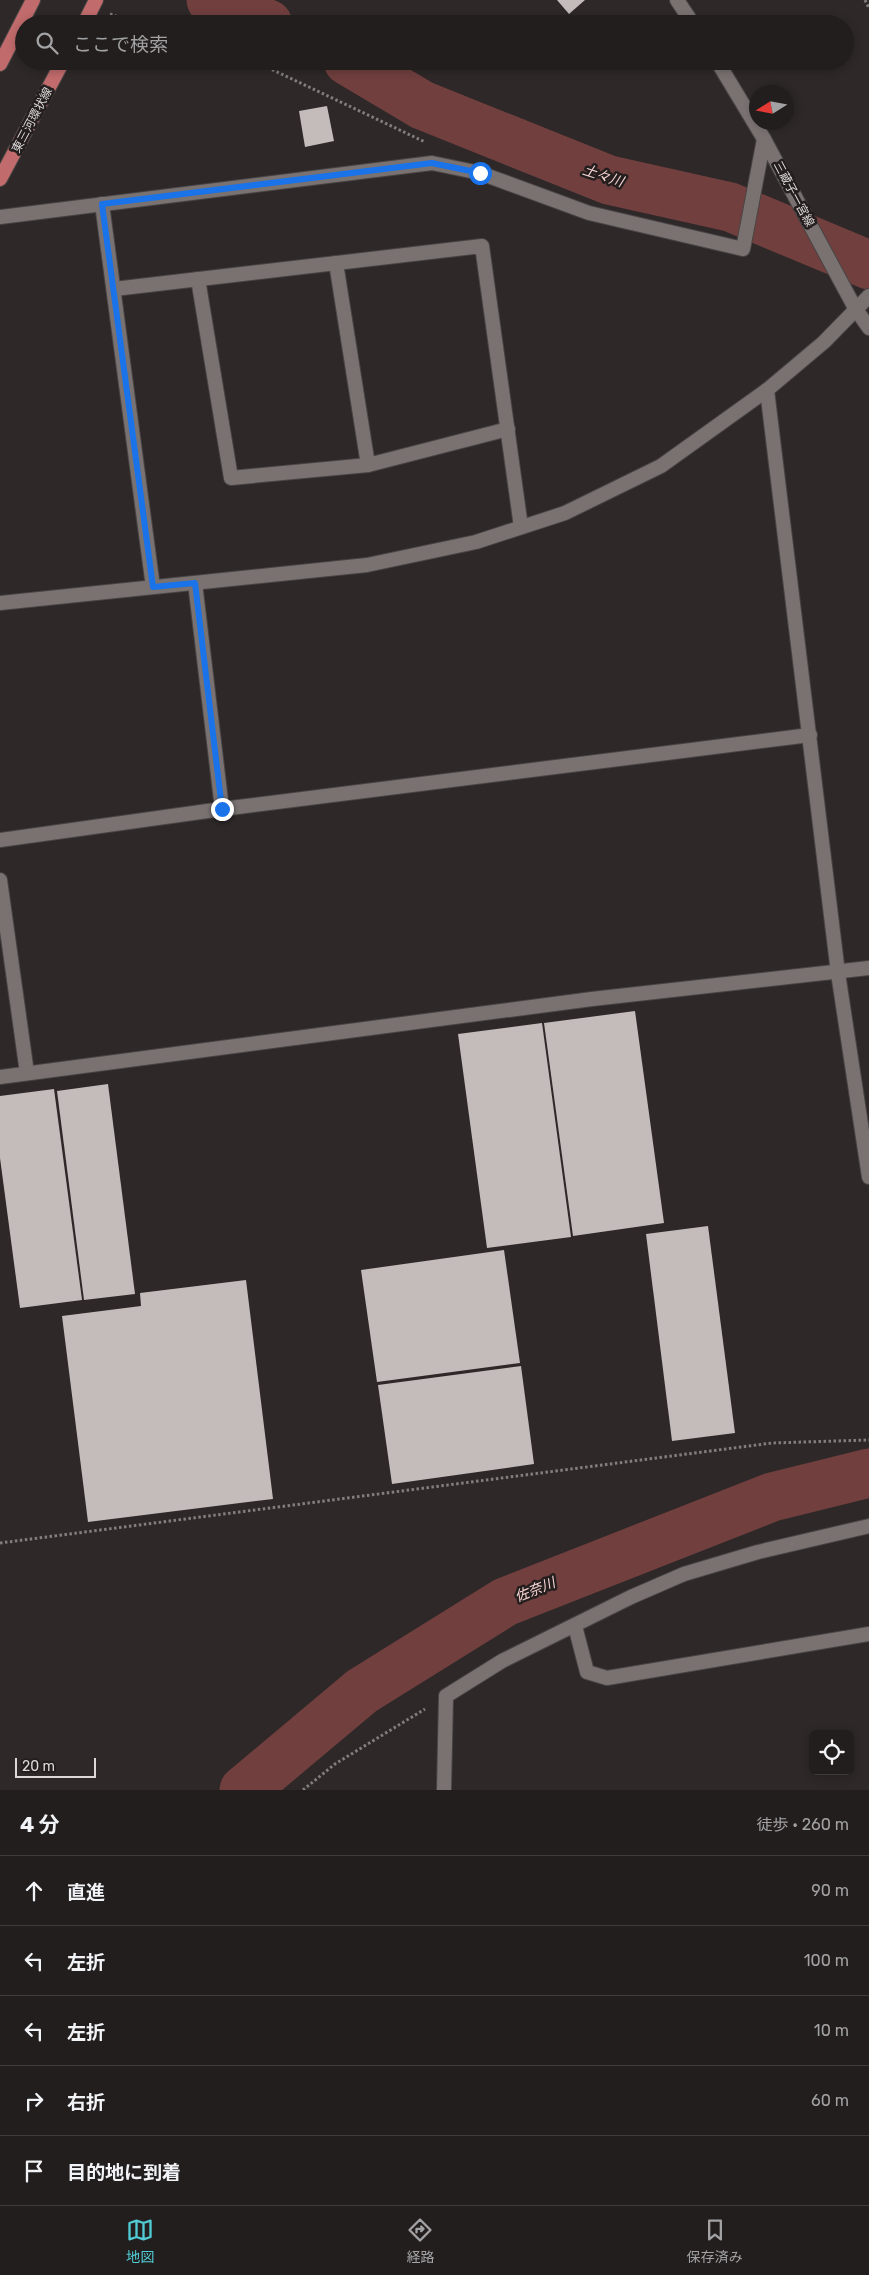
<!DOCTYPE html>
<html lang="ja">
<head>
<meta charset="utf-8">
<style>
  body { margin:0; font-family:Rubik,"Noto Sans JP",sans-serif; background:#2e2b2b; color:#f1f3f6 }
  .controls { position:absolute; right:15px; bottom:15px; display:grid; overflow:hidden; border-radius:8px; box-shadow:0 2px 8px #0003 }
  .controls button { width:45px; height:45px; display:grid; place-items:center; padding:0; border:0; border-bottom:1px solid #3f3c3c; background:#221e1e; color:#f1f3f6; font:25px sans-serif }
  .compass { position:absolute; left:749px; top:85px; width:45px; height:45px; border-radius:50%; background:#221e1e; box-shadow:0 2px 8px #0003; rotate:259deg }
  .scale { position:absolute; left:15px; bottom:12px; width:81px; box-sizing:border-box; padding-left:5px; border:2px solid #dcd8d8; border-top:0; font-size:14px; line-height:18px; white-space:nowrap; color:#dcd8d8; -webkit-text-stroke:4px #241e1e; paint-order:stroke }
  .stop { position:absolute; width:15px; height:15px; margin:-11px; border:4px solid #1a73e8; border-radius:50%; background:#fff }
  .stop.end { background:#1a73e8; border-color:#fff; box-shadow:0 1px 5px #0008 }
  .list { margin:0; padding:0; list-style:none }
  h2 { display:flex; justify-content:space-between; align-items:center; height:65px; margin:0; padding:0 20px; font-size:21px }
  h2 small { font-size:16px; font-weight:400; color:#a2a2a4 }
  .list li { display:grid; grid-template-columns:32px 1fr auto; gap:15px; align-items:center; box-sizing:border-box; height:70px; padding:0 20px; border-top:1px solid #3f3c3c }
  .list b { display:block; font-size:19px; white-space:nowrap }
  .list em { font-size:16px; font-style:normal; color:#a2a2a4 }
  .icon { flex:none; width:28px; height:28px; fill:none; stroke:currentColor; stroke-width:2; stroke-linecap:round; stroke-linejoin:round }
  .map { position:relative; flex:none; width:869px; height:1790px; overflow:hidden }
  .search { position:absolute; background:#221e1e; box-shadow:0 2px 8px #0003; left:15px; right:15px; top:15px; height:55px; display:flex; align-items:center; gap:12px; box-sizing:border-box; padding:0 18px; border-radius:28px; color:#a2a2a4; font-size:19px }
  .sheet { height:415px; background:#221e1e }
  nav { display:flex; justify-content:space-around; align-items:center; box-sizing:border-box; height:70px; border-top:1px solid #3f3c3c; background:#221e1e; font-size:14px; color:#a2a2a4 }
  nav a { display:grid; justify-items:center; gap:2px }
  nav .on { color:#51ccd4 }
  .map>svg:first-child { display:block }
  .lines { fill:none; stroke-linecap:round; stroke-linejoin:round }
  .river { stroke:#703f3e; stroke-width:49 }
  .building { fill:#c4bcbb }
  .minor-casing { stroke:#494545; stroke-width:16 }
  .tertiary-casing { stroke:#494545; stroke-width:16 }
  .secondary-casing { stroke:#494545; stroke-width:16 }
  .primary-casing { stroke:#494545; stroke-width:16 }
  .path { stroke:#837e7e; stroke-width:3; stroke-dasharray:2.5 2.5; stroke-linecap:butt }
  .minor { stroke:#797271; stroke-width:14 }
  .tertiary { stroke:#797271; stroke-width:14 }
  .secondary { stroke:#797271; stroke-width:14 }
  .primary { stroke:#c16b6c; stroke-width:14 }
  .route { stroke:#1a73e8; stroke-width:6 }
  .labels { text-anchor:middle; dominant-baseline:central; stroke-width:5; stroke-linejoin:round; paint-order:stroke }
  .street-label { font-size:12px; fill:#dcd8d8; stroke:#241e1e }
  .water-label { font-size:14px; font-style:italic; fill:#f8d5d3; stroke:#241e1e }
</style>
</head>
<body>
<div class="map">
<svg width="869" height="1790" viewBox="0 0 869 1790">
  <rect width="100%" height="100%" fill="#2e2828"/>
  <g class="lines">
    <!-- river -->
    <g class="river">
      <path d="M 211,0 L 268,24"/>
      <path d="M 348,61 L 422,105 L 609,180 L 730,207 L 869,265"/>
      <path d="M 244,1790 L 362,1691 L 505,1602 L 772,1497 L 869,1473"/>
    </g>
  </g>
  <!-- building -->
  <g class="building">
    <path d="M 557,0 L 585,0 L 569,14 Z"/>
    <path d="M 327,106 L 334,141 L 305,147 L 299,111 Z"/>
    <path d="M 635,1011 L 664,1223 L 573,1236 L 544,1023 Z"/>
    <path d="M 542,1023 L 571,1237 L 487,1248 L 458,1034 Z"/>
    <path d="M 108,1084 L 135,1294 L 84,1300 L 57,1091 Z"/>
    <path d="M 54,1089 L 82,1300 L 20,1308 L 0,1158 L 0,1096 Z"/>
    <path d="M 708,1226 L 735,1433 L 672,1441 L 646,1234 Z"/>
    <path d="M 504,1250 L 520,1363 L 377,1382 L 361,1270 Z"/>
    <path d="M 246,1280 L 273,1499 L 88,1522 L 62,1316 L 141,1306 L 140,1293 Z"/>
    <path d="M 521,1366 L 534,1464 L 392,1484 L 378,1385 Z"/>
  </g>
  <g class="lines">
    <!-- minor casing -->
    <g class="minor-casing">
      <g id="minor">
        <path d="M 102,204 L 153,587"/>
        <path d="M 0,217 L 432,163 L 480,173 L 589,213 L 743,249 L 764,139"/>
        <path d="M 336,263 L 368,465"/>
        <path d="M 198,279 L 231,478 L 368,465 L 508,429"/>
        <path d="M 114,289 L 482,246 L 521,527"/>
        <path d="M 767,390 L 838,973 L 869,1177"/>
        <path d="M 195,583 L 222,809"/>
        <path d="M 0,840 L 222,809 L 810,735"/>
        <path d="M 0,880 L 27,1073"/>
        <path d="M 0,1077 L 592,999 L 869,968"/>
        <path d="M 575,1626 L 587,1672 L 607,1678 L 869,1634"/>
        <path d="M 444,1790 L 446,1696 L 502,1661 L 631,1597 L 684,1574 L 758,1552 L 869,1526"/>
      </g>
    </g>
    <!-- tertiary casing -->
    <g class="tertiary-casing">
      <path id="tertiary" d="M 0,603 L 367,565 L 476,542 L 565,513 L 661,466 L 767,390 L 824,342 L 869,296"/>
    </g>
    <!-- secondary casing -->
    <g class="secondary-casing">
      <g id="secondary">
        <path d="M 677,0 L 693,24"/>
        <path d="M 717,61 L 764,139 L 855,308 L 869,328"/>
      </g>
    </g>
    <!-- primary casing -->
    <g class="primary-casing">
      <g id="primary">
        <path d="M 84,24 L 96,0"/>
        <path d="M 0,64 L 33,0"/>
        <path d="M 0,179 L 63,61"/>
      </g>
    </g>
    <!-- path -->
    <g class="path">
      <path d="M 865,0 L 869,8"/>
      <path d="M 110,14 L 138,24"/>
      <path d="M 254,61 L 425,142"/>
      <path d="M 0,1543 L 772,1443 L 869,1440"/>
      <path d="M 303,1790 L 335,1764 L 425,1709"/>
    </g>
    <!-- minor -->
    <use href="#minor" class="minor"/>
    <!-- tertiary -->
    <use href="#tertiary" class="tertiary"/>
    <!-- secondary -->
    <use href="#secondary" class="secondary"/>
    <!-- primary -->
    <use href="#primary" class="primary"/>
  </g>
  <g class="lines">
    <!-- route -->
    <path class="route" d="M 222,809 L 195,583 L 153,587 L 102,204 L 432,163 L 480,173"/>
  </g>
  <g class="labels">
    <!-- street labels -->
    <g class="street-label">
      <text transform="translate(32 120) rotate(-62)">東三河環状線</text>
      <text transform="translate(794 194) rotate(62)">三蔵子一宮線</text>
    </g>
    <!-- water labels -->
    <g class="water-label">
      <text transform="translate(603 176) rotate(18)">土々川</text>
      <text transform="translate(535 1590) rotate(-22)">佐奈川</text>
    </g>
  </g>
</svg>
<div class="controls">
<button><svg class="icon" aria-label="locate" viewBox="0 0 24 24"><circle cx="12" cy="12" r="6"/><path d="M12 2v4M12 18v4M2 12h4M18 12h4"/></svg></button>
</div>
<svg class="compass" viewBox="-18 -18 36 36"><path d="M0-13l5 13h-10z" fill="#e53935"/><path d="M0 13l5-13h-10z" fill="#a2a2a4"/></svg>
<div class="scale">20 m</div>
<div class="stop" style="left:480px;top:173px"></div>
<div class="stop end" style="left:222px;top:809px"></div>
<div class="search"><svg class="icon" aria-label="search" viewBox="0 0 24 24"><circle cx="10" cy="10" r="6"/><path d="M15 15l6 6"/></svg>ここで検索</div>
</div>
<section class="sheet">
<h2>4 分<small>徒歩 · 260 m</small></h2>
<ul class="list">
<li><svg class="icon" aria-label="ahead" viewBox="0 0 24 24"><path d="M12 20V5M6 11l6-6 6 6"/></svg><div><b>直進</b></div><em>90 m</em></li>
<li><svg class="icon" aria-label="left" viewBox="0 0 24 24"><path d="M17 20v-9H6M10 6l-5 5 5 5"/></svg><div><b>左折</b></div><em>100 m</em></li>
<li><svg class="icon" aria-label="left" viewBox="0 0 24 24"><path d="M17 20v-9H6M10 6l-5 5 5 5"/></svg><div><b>左折</b></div><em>10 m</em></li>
<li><svg class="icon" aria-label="right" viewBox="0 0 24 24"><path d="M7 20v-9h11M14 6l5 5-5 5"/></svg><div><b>右折</b></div><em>60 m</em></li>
<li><svg class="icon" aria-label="arrive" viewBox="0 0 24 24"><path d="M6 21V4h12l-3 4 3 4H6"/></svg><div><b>目的地に到着</b></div></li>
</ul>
</section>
<nav>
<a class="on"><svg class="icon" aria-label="map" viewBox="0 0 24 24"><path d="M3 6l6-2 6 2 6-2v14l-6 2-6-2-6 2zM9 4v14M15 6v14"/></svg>地図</a>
<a><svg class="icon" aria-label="directions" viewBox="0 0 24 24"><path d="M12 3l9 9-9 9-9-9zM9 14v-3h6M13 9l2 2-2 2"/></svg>経路</a>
<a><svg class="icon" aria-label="saved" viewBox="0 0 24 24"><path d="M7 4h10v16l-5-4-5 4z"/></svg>保存済み</a>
</nav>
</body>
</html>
